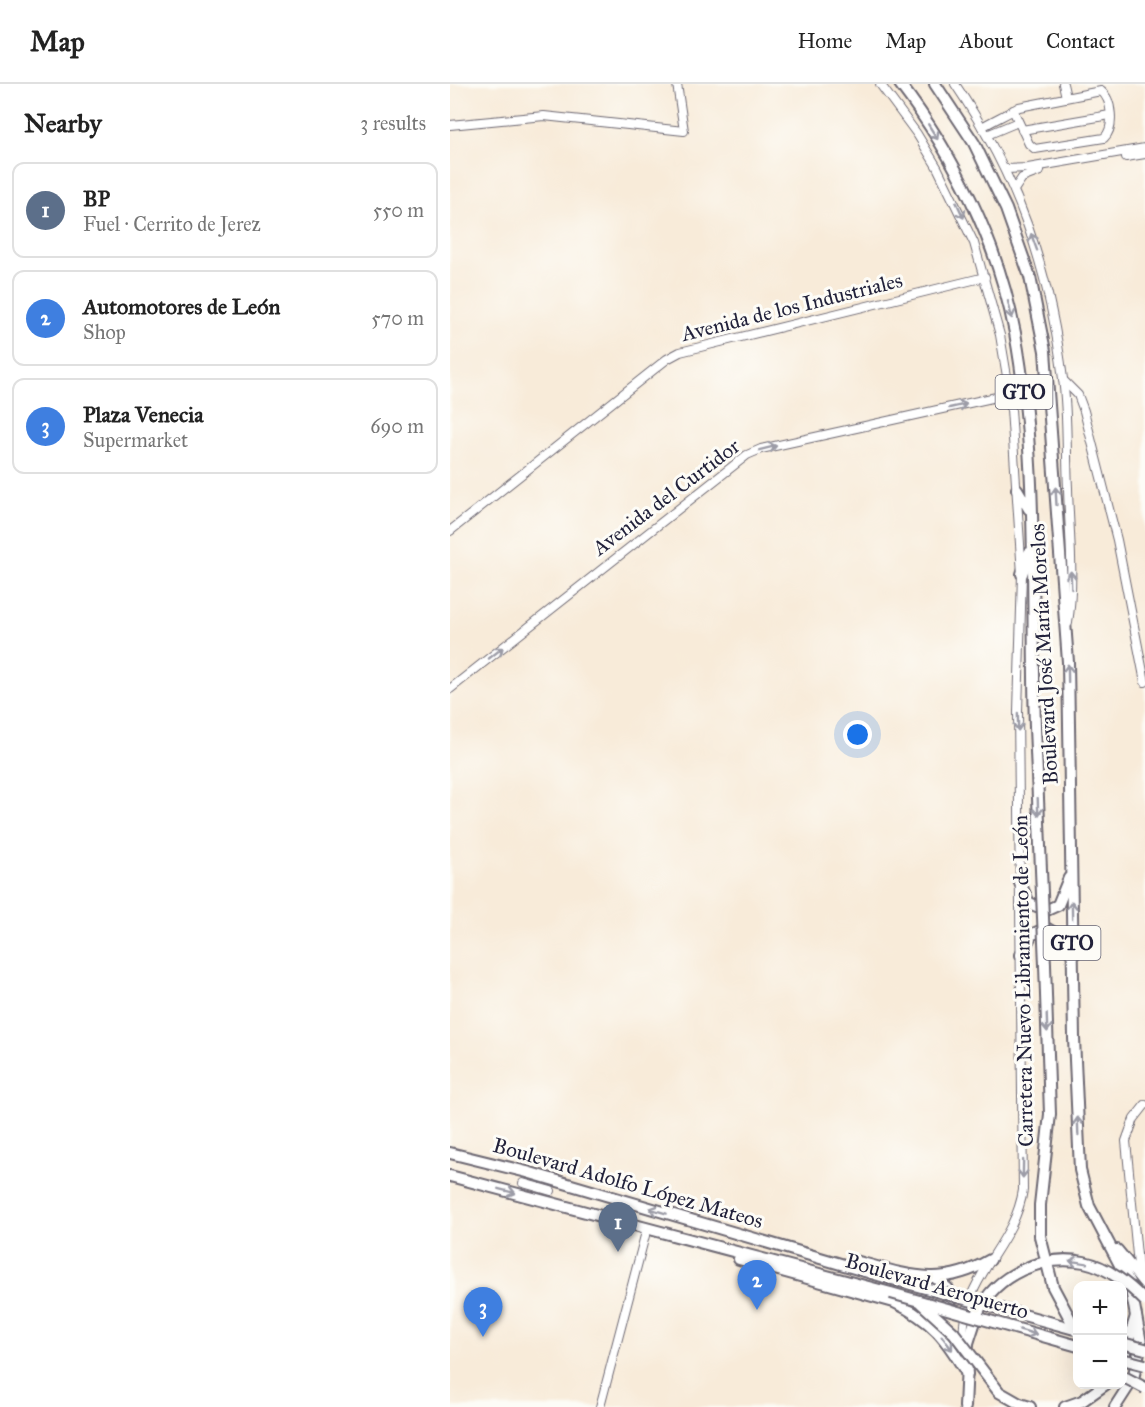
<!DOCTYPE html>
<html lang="en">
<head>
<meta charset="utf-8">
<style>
  body { margin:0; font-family:"IM FELL Great Primer",serif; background:#f6f6f6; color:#222 }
  .controls { position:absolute; right:18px; bottom:18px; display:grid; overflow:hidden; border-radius:12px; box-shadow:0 6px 24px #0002 }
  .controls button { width:54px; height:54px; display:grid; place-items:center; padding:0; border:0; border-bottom:2px solid #e0e0e0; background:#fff; color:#222; font:30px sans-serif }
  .you { position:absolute; left:408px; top:651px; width:21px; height:21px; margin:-15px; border:4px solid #fff; border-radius:50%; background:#1a73e8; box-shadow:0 0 0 9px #1a73e833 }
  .badge { display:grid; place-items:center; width:39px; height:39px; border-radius:50%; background:#ea580c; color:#fff; font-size:20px; font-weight:700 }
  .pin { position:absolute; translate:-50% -50px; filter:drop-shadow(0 2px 3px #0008) }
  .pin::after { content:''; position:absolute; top:32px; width:21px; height:18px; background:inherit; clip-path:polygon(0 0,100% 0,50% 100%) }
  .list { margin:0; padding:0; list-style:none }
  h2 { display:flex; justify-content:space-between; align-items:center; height:78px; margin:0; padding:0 24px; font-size:26px }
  h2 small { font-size:20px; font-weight:400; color:#767676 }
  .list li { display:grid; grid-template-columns:39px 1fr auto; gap:18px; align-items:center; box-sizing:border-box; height:96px; margin:0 12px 12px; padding:0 12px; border:2px solid #e0e0e0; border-radius:12px }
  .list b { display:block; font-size:22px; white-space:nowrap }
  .list p { margin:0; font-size:20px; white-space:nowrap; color:#767676 }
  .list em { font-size:20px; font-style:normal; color:#767676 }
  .map { position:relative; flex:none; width:695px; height:1323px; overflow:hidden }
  header { display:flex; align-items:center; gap:36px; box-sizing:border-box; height:84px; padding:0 30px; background:#fff; border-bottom:2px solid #e0e0e0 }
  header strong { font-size:28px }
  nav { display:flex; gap:33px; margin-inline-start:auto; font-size:21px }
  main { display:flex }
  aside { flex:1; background:#fff }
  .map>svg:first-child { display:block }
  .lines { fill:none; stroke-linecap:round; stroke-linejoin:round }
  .minor-casing { stroke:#6d6872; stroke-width:10 }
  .major-casing { stroke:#6d6872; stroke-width:14 }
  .minor { stroke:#fff; stroke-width:8 }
  .major { stroke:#fff; stroke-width:10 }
  .major-bridge-casing { stroke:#6d6872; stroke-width:14; stroke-linecap:butt }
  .major-bridge { stroke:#fff; stroke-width:10 }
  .oneway { stroke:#9c9ca7 }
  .labels { text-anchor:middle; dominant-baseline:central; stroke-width:6; stroke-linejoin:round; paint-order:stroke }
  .shield { fill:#fdfcf7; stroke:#646373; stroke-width:1.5 }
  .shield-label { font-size:20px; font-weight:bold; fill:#22223b }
  .street-label { font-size:21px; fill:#22223b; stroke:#fdfcf7 }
</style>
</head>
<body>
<header>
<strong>Map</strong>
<nav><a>Home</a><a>Map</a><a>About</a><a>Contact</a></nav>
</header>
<main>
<aside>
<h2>Nearby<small>3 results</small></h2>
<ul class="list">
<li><span class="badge" style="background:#5c6f8a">1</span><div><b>BP</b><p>Fuel · Cerrito de Jerez</p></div><em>550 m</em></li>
<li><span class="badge" style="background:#3f7fe0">2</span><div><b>Automotores de León</b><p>Shop</p></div><em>570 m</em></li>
<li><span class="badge" style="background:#3f7fe0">3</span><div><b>Plaza Venecia</b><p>Supermarket</p></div><em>690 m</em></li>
</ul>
</aside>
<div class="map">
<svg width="695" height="1323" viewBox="0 0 695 1323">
  <rect width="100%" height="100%" fill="#fdfcf7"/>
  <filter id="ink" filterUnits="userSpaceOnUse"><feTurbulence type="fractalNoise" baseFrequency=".0167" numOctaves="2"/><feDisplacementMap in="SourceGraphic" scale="12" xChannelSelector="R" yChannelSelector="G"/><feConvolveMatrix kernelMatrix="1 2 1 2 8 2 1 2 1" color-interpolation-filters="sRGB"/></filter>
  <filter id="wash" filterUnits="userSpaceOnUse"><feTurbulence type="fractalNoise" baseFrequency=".008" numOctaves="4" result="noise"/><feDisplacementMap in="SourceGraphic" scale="24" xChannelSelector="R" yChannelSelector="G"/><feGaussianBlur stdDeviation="1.35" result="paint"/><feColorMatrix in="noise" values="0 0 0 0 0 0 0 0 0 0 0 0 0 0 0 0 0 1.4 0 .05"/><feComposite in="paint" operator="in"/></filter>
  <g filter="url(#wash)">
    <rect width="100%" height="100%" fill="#f8ebd9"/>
  </g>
  <g filter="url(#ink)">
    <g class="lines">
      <!-- minor casing -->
      <g class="minor-casing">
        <g id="minor">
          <path d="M 430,0 L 467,50 L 487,83 L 524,159 L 550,251 L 560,310 L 572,490 L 568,627 L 573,1106 C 564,1165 507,1196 514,1261"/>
          <path d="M 505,0 C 568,93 599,184 613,295 C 618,331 616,368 618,404 C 619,448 625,495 618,539"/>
          <path d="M 613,0 L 616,13"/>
          <path d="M 0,41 L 94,32 L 234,47 L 227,0"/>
          <path d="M 532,43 C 544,36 557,30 569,23 L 651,7 C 662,15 665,44 654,54 L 585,65 L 579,60 L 563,26"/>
          <path d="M 572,46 L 660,31"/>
          <path d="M 537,51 L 568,38"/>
          <path d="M 676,73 L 695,70"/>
          <path d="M 556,85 L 578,84 L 695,64"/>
          <path d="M 564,106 L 572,94 L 590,87"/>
          <path d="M 613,296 L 628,311 L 634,327 L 667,456 L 695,598"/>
          <path d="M 0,447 L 217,275 L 230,268 L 535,193"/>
          <path d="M 0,605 L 297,371 L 311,365 L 560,310"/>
          <path d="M 73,1099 L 101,1107"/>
          <path d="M 689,1192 L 676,1057 L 684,1035 L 695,1021"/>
          <path d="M 150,1323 L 197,1144"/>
        </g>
      </g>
      <!-- major casing -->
      <g class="major-casing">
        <g id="major">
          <path d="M 450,0 C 505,72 548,159 565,249 C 589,378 581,513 585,643"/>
          <path d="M 485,0 L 524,59 L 556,125 L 580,193 L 595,267 L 618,578 L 624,954 L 630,1086 L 639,1122 L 680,1200 L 691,1259 L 683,1295 L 665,1323"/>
          <path d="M 567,405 L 579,425"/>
          <path d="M 572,490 L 579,469"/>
          <path d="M 570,799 L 579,819 L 597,826 L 608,821 L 619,794"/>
          <path d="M 571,871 L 581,851 L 596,844 L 611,853 L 622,870"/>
          <path d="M 0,1069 L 77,1088 L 435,1193"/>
          <path d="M 0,1092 L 441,1209"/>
          <path d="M 590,1152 L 590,1121 L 600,1030 L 595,881"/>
          <path d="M 667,1166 L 695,1200"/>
          <path d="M 289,1175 L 444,1218 C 482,1236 496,1254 517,1290"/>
          <path d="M 405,1177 C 457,1191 490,1205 540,1176"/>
          <path d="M 487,1195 L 498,1205 L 501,1214 L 499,1219 L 488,1226"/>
          <path d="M 672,1278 L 686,1232"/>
          <path d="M 570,1320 L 580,1323"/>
          <path d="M 515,1323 L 518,1259 L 528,1228"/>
          <path d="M 615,1323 L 632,1317 L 656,1300"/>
        </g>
      </g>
      <!-- minor -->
      <use href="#minor" class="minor"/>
      <!-- major -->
      <use href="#major" class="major"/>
      <!-- major-bridge casing -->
      <g class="major-bridge-casing">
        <g id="major-bridge">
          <path d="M 585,643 L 595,881"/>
          <path d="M 590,1152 L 603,1203 L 627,1248"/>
          <path d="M 435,1193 L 628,1246"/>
          <path d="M 441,1209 L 628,1262"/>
          <path d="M 471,1219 L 504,1249 L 549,1308 L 570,1320"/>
          <path d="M 528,1228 C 546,1190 593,1170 634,1178 C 658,1183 678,1200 695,1217"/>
          <path d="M 672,1259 L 695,1265"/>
          <path d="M 672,1275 L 695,1281"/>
          <path d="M 672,1292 L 695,1304"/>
        </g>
      </g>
      <!-- major-bridge -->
      <use href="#major-bridge" class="major-bridge"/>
    </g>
    <!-- one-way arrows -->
    <defs><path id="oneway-shaft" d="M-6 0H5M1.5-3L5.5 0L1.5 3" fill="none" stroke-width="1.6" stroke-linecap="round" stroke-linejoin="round" transform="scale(1.5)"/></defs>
    <g class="oneway">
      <use href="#oneway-shaft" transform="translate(483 48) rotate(58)"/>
      <use href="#oneway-shaft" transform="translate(510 126) rotate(65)"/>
      <use href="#oneway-shaft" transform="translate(584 158) rotate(-110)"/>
      <use href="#oneway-shaft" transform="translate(560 226) rotate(77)"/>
      <use href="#oneway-shaft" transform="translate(508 322) rotate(-13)"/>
      <use href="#oneway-shaft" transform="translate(318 364) rotate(-14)"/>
      <use href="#oneway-shaft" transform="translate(606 412) rotate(-93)"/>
      <use href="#oneway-shaft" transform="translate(621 496) rotate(-92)"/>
      <use href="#oneway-shaft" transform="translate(46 569) rotate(-38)"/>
      <use href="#oneway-shaft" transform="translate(618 589) rotate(-91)"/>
      <use href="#oneway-shaft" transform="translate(568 638) rotate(89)"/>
      <use href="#oneway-shaft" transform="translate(588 723) rotate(88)"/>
      <use href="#oneway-shaft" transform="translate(622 826) rotate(-91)"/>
      <use href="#oneway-shaft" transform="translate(597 939) rotate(88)"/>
      <use href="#oneway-shaft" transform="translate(628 1042) rotate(-92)"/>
      <use href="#oneway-shaft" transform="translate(573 1085) rotate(91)"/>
      <use href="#oneway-shaft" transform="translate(57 1107) rotate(14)"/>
      <use href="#oneway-shaft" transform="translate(208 1127) rotate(-163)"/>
      <use href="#oneway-shaft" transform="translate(628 1178) rotate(-171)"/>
      <use href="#oneway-shaft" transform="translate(578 1248) rotate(16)"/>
      <use href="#oneway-shaft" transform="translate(497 1259) rotate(53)"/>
    </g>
  </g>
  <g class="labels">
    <!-- shield labels -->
    <g class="shield">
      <rect x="545.5" y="291" width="57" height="34" rx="4.5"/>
      <rect x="593.5" y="842" width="57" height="34" rx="4.5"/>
    </g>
    <g class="shield-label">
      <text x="574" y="308">GTO</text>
      <text x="622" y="859">GTO</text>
    </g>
    <!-- street labels -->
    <g class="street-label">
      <text transform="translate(342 223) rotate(-14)">Avenida de los Industriales</text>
      <text transform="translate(216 413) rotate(-37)">Avenida del Curtidor</text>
      <text transform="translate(594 570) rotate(-93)">Boulevard José María Morelos</text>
      <text transform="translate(573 897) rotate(-91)">Carretera Nuevo Libramiento de León</text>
      <text transform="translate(178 1099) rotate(16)">Boulevard Adolfo López Mateos</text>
      <text transform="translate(487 1202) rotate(16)">Boulevard Aeropuerto</text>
    </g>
  </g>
</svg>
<div class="controls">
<button>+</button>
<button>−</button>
</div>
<div class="you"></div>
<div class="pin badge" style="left:168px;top:1168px;background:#5c6f8a">1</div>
<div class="pin badge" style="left:307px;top:1226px;background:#3f7fe0">2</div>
<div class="pin badge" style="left:33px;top:1253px;background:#3f7fe0">3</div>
</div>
</main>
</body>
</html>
